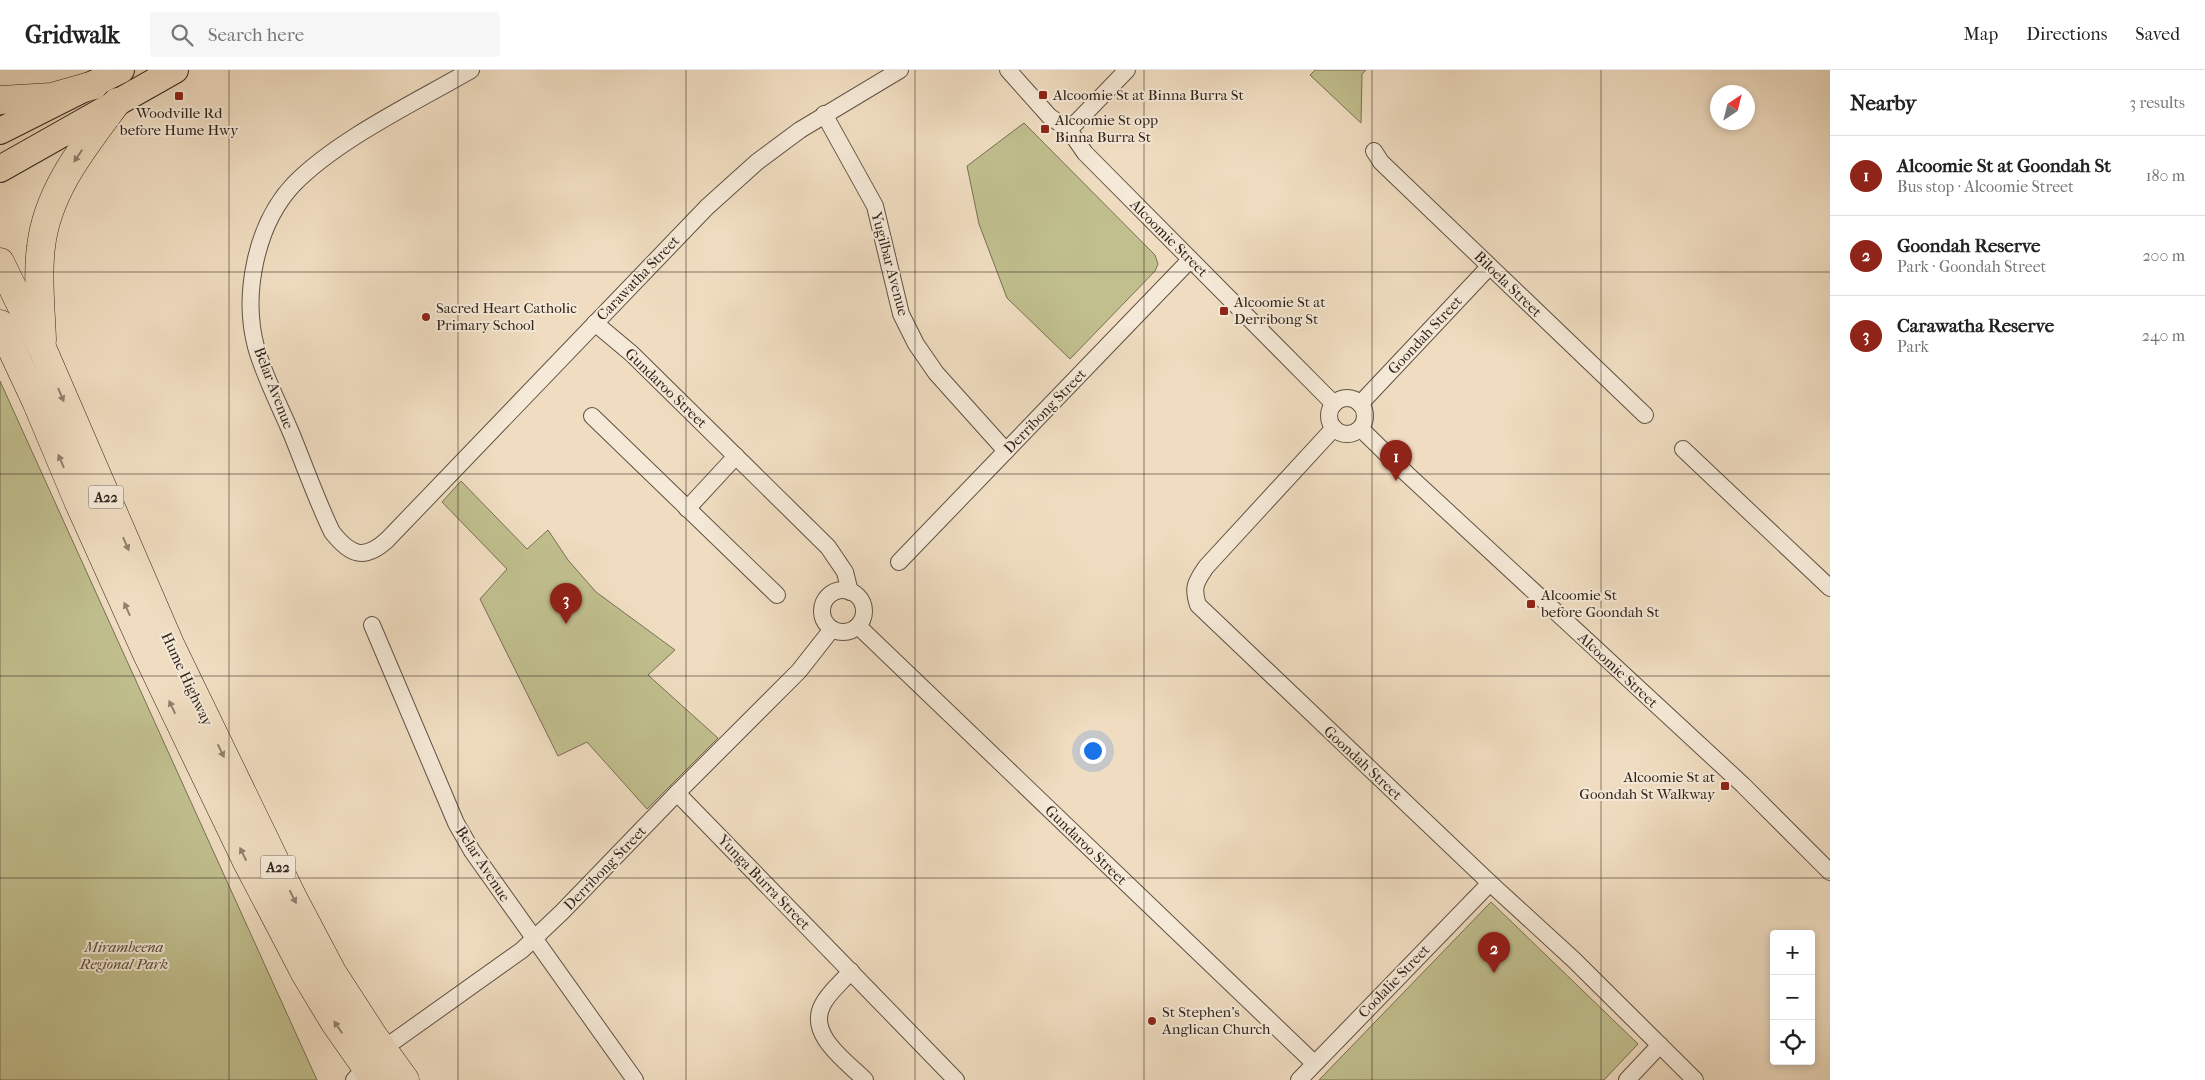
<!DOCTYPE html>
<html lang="en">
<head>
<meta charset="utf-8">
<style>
  body { margin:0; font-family:"IM FELL French Canon",serif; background:#f6f6f6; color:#222 }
  .controls { position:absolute; right:15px; bottom:15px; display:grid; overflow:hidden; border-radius:5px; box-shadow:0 2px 8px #0003 }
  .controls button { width:45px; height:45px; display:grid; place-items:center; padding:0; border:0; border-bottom:1px solid #e0e0e0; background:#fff; color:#222; font:25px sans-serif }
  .compass { position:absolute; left:1710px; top:15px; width:45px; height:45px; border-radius:50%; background:#fff; box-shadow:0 2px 8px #0003; rotate:35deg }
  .you { position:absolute; left:1092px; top:680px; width:18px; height:18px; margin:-12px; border:4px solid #fff; border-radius:50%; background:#1a73e8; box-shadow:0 0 0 8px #1a73e833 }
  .badge { display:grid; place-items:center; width:32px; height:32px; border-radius:50%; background:#8f2418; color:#fff; font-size:16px; font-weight:700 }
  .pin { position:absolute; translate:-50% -41px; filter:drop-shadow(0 1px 2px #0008) }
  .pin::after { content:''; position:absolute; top:26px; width:18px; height:15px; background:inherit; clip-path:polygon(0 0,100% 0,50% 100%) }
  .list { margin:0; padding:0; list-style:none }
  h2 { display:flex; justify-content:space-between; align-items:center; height:65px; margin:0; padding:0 20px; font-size:21px }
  h2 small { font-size:16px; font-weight:400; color:#767676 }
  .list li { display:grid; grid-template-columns:32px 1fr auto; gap:15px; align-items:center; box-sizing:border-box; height:80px; padding:0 20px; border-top:1px solid #e0e0e0 }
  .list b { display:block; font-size:19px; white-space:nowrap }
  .list p { margin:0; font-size:16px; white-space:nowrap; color:#767676 }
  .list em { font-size:16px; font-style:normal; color:#767676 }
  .icon { flex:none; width:28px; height:28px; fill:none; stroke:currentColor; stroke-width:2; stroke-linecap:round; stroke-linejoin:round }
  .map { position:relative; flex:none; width:1830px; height:1010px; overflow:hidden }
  header { display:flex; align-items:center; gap:30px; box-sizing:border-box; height:70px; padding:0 25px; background:#fff; border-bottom:1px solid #e0e0e0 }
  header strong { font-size:24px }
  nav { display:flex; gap:28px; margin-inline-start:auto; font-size:18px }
  .search { width:350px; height:45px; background:#f6f6f6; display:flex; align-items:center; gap:12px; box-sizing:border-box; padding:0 18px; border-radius:5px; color:#767676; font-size:19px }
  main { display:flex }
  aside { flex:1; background:#fff }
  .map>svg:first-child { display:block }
  .green { fill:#c1bf8e; stroke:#787154 }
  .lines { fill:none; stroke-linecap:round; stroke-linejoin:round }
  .street-casing { stroke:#605244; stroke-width:18 }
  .primary-casing { stroke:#30231b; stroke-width:28 }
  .highway-casing { stroke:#30231b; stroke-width:29 }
  .street { stroke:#f5e9d7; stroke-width:16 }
  .primary { stroke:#f0ddc1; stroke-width:26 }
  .highway { stroke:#f0ddc1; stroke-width:28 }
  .oneway { fill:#90806e }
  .grid { fill:none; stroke:#30231b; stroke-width:1; stroke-opacity:0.55 }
  .poi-dot { fill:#8f2418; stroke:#f5e9d7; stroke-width:2 }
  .labels { text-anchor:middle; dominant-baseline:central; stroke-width:4; stroke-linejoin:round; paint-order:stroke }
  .shield { fill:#f5e9d7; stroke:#6b5e53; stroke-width:1 }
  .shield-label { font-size:14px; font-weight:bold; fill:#30231b }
  .poi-label { font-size:15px; fill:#30231b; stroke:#f5e9d7; text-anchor:start }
  .street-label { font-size:15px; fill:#30231b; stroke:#f5e9d7 }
  .park-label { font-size:15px; font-style:italic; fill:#544a38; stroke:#f5e9d7 }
</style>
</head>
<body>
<header>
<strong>Gridwalk</strong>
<div class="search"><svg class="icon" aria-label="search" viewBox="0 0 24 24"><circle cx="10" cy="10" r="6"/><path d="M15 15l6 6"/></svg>Search here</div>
<nav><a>Map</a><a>Directions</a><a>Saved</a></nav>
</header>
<main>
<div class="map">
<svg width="1830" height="1010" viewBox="0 0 1830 1010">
  <rect width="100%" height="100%" fill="#f0ddc1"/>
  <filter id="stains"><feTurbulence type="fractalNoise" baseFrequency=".004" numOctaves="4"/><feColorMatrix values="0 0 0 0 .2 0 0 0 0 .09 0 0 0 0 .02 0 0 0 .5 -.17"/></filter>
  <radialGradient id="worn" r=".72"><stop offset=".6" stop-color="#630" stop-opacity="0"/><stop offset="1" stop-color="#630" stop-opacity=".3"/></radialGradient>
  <!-- green -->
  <g class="green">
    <path d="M 1315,0 L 1366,0 L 1362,4 L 1361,53 L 1310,5 Z"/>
    <path d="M 1024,53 L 1155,185 L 1158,194 L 1155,201 L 1070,289 L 1007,228 L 979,154 L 967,96 Z"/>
    <path d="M 0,311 L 317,1010 L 0,1010 Z"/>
    <path d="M 461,411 L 527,479 L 548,460 L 568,490 L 596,522 L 675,580 L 648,605 L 718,668 L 647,739 L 587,672 L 558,686 L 480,529 L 507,499 L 442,432 Z"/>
    <path d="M 1491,832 L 1638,974 L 1604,1010 L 1319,1010 Z"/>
  </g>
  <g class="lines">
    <!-- street casing -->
    <g class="street-casing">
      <g id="street">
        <path d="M 471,0 C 416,32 338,69 294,114 C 256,154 242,224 256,277 C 264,306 280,336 292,365 C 305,397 317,431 332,462 C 350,485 364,491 387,470 L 707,137 L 757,92 L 800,60 L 900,0"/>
        <path d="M 1008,0 L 1049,46 L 1069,60 L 1085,83 L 1334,334"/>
        <path d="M 824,44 L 875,136 L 901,244 L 916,274 L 936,303 L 1006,381"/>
        <path d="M 1069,60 L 1127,0"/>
        <path d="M 1374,81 L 1381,92 L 1645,345"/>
        <path d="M 595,253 L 632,284 L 828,477 L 845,502 L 850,522"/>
        <circle cx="1347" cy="346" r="18"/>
        <path d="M 1360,334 L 1489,197"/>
        <path d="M 592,346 L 777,525"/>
        <path d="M 1334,358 L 1206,497 C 1196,512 1192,517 1198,535 L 1490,813 L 1574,890 L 1695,1010"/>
        <path d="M 1361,359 L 1407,404 L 1743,715 L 1830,802"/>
        <path d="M 1683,379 L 1830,518"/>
        <path d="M 687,439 L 736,386"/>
        <path d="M 899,492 L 1190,190"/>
        <circle cx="843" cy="541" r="21"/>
        <path d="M 372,555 L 456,753 L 472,781 L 635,1010"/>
        <path d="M 858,556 L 1314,993"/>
        <path d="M 677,723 L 956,1010"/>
        <path d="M 851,901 C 842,912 829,922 823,934 C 806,964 846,991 865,1010"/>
        <path d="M 354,1010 L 383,979 L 522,880 L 562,842 L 677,723 L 799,601 L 832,559"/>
        <path d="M 1299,1010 L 1490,813"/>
        <path d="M 1627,1010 L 1660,975"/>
      </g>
    </g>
    <!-- primary casing -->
    <g class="primary-casing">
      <g id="primary">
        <path d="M 0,61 L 121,0"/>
        <path d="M 0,99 L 175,0"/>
      </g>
    </g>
    <!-- highway casing -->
    <g class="highway-casing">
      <g id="highway">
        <path d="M 0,30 L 52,27 L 94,15"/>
        <path d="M 0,192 L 43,280 L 170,574 L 293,828 L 332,902 L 374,967 L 405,1010"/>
        <path d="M 0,254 L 36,331 L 78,431 L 147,584 L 246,790 L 306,905 L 335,953 L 375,1010"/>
        <path d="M 42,270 C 41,239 37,207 41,177 C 47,121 85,75 117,32"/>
      </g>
    </g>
    <!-- street -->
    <use href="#street" class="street"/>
    <!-- primary -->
    <use href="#primary" class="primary"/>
    <!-- highway -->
    <use href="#highway" class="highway"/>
  </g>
  <!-- one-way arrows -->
  <defs><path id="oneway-solid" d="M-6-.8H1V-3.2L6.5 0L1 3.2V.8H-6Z" transform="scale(1.25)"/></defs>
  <g class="oneway">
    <use href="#oneway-solid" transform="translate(78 86) rotate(124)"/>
    <use href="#oneway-solid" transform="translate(61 325) rotate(67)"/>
    <use href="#oneway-solid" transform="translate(61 391) rotate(-113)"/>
    <use href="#oneway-solid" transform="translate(126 474) rotate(66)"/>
    <use href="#oneway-solid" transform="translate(127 539) rotate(-114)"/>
    <use href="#oneway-solid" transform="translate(172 637) rotate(-115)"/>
    <use href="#oneway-solid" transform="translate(221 681) rotate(64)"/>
    <use href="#oneway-solid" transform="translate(243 784) rotate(-116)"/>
    <use href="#oneway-solid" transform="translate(293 827) rotate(63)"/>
    <use href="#oneway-solid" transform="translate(338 957) rotate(-124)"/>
  </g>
  <!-- grid -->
  <path class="grid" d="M 229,0 L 229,1010M 458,0 L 458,1010M 686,0 L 686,1010M 915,0 L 915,1010M 1144,0 L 1144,1010M 1372,0 L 1372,1010M 1601,0 L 1601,1010M 0,202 L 1830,202M 0,404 L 1830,404M 0,606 L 1830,606M 0,808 L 1830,808"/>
  <!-- markers -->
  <g class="poi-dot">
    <rect x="1038" y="20" width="10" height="10" rx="2.5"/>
    <rect x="174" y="21" width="10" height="10" rx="2.5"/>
    <rect x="1040" y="54" width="10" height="10" rx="2.5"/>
    <rect x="1219" y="236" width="10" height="10" rx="2.5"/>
    <circle cx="426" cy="247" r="5"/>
    <rect x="1526" y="529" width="10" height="10" rx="2.5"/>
    <rect x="1720" y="711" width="10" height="10" rx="2.5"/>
    <circle cx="1152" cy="951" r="5"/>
  </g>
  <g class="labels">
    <!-- shield labels -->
    <g class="shield">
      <rect x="88.5" y="415.5" width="35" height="23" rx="4"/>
      <rect x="260.5" y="785.5" width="35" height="23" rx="4"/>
    </g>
    <g class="shield-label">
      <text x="106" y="427">A22</text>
      <text x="278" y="797">A22</text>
    </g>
    <!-- poi labels -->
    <g class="poi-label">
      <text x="1053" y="25">Alcoomie St at Binna Burra St</text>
      <text x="179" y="43" text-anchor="middle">Woodville Rd<tspan x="179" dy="17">before Hume Hwy</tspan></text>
      <text x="1055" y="50">Alcoomie St opp<tspan x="1055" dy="17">Binna Burra St</tspan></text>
      <text x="1234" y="232">Alcoomie St at<tspan x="1234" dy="17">Derribong St</tspan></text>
      <text x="436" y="238">Sacred Heart Catholic<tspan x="436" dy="17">Primary School</tspan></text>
      <text x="1541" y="525">Alcoomie St<tspan x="1541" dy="17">before Goondah St</tspan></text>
      <text x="1715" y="707" text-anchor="end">Alcoomie St at<tspan x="1715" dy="17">Goondah St Walkway</tspan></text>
      <text x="1162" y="942">St Stephen's<tspan x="1162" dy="17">Anglican Church</tspan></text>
    </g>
    <!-- street labels -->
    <g class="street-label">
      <text transform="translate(1169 168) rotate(45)">Alcoomie Street</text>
      <text transform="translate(890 194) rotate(75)">Yugilbar Avenue</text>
      <text transform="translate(638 208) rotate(-46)">Carawatha Street</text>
      <text transform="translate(1508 214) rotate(44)">Biloela Street</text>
      <text transform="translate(1425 265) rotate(-47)">Goondah Street</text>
      <text transform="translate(274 318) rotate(69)">Belar Avenue</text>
      <text transform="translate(666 318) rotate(44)">Gundaroo Street</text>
      <text transform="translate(1045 341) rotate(-46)">Derribong Street</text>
      <text transform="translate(1618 600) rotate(43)">Alcoomie Street</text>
      <text transform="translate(187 609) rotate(65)">Hume Highway</text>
      <text transform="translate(1363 693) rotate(43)">Goondah Street</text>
      <text transform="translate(1086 775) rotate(44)">Gundaroo Street</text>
      <text transform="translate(483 794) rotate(57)">Belar Avenue</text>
      <text transform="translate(605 798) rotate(-46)">Derribong Street</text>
      <text transform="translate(764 812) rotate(46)">Yunga Burra Street</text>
      <text transform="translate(1394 911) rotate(-46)">Coolalie Street</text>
    </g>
    <!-- park labels -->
    <g class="park-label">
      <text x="124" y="877">Mirambeena<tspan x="124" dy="17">Regional Park</tspan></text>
    </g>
  </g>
  <rect width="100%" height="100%" filter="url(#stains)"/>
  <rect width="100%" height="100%" fill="url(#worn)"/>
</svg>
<div class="controls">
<button>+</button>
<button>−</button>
<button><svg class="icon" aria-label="locate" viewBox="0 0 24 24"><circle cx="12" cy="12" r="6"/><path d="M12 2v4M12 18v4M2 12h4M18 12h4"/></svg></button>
</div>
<svg class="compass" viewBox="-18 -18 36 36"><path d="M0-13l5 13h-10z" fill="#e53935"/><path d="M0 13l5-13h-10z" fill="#767676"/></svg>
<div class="you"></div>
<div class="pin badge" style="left:1396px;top:411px">1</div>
<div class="pin badge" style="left:1494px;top:903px">2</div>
<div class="pin badge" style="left:566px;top:554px">3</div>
</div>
<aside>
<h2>Nearby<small>3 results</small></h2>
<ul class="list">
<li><span class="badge">1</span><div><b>Alcoomie St at Goondah St</b><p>Bus stop · Alcoomie Street</p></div><em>180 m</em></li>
<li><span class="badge">2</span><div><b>Goondah Reserve</b><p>Park · Goondah Street</p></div><em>200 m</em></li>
<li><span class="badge">3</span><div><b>Carawatha Reserve</b><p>Park</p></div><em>240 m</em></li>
</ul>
</aside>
</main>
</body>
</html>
